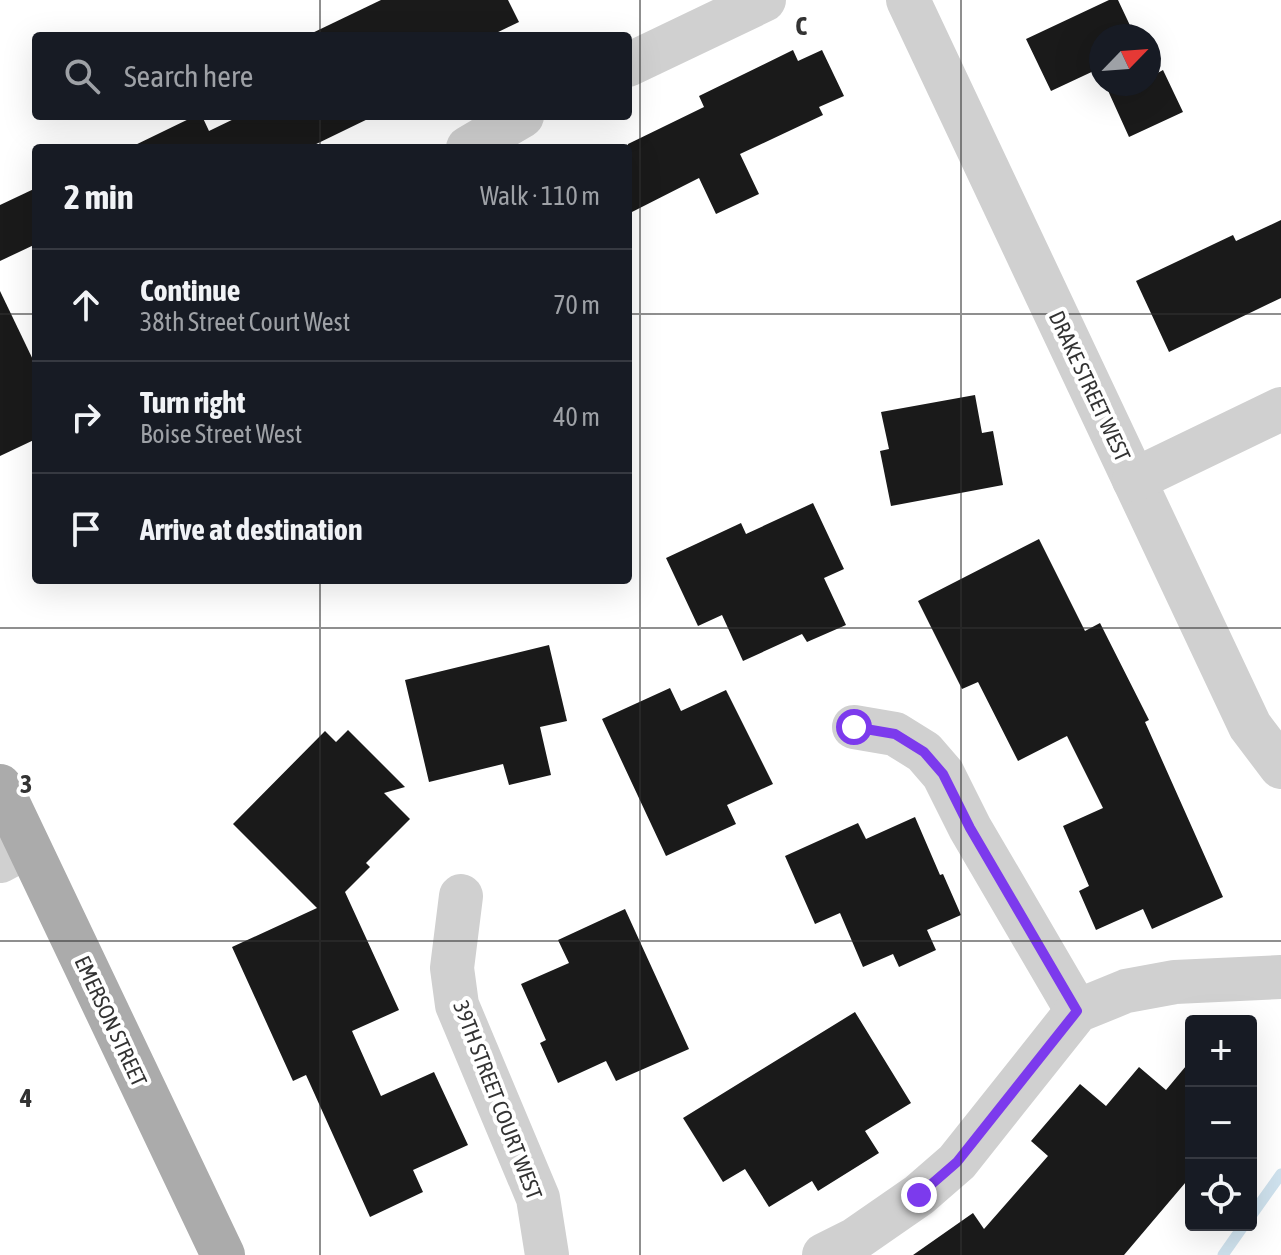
<!DOCTYPE html>
<html lang="en">
<head>
<meta charset="utf-8">
<style>
  body { margin:0; font-family:"Asap Condensed",sans-serif; background:#20242c; color:#f1f3f6 }
  .controls { position:absolute; right:24px; bottom:24px; display:grid; overflow:hidden; border-radius:8px; box-shadow:0 8px 32px #0002 }
  .controls button { width:72px; height:72px; display:grid; place-items:center; padding:0; border:0; border-bottom:2px solid #363941; background:#171b24; color:#f1f3f6; font:40px sans-serif }
  .compass { position:absolute; left:1089px; top:24px; width:72px; height:72px; border-radius:50%; background:#171b24; box-shadow:0 8px 32px #0002; rotate:65deg }
  .stop { position:absolute; width:24px; height:24px; margin:-18px; border:6px solid #7c3aed; border-radius:50%; background:#fff }
  .stop.end { background:#7c3aed; border-color:#fff; box-shadow:0 2px 8px #0008 }
  .list { margin:0; padding:0; list-style:none }
  h2 { display:flex; justify-content:space-between; align-items:center; height:104px; margin:0; padding:0 32px; font-size:34px }
  h2 small { font-size:26px; font-weight:400; color:#9ea1a6 }
  .list li { display:grid; grid-template-columns:52px 1fr auto; gap:24px; align-items:center; box-sizing:border-box; height:112px; padding:0 32px; border-top:2px solid #363941 }
  .list b { display:block; font-size:30px; white-space:nowrap }
  .list p { margin:0; font-size:26px; white-space:nowrap; color:#9ea1a6 }
  .list em { font-size:26px; font-style:normal; color:#9ea1a6 }
  .icon { flex:none; width:44px; height:44px; fill:none; stroke:currentColor; stroke-width:2; stroke-linecap:round; stroke-linejoin:round }
  .map { position:relative; flex:none; width:1281px; height:1255px; overflow:hidden }
  .search { position:absolute; background:#171b24; box-shadow:0 8px 32px #0002; left:32px; top:32px; width:600px; height:88px; display:flex; align-items:center; gap:20px; box-sizing:border-box; padding:0 28px; border-radius:8px; color:#9ea1a6; font-size:30px }
  .panel { position:absolute; background:#171b24; box-shadow:0 8px 32px #0002; left:32px; top:144px; width:600px; height:440px; border-radius:8px }
  .map>svg:first-child { display:block }
  .lines { fill:none; stroke-linecap:round; stroke-linejoin:round }
  .stream { stroke:#cfe2ee; stroke-width:11 }
  .building { fill:#1a1a1a }
  .minor { stroke:#d0d0d0; stroke-width:44 }
  .major { stroke:#ababab; stroke-width:44 }
  .route { stroke:#7c3aed; stroke-width:10 }
  .grid { fill:none; stroke:#333; stroke-width:2; stroke-opacity:0.55 }
  .labels { text-anchor:middle; dominant-baseline:central; stroke-width:8; stroke-linejoin:round; paint-order:stroke }
  .street-label { font-size:22px; fill:#333; stroke:#fff }
  .grid-label { font-size:26px; text-anchor:middle; font-weight:bold; fill:#333; stroke:#fff; stroke-width:8; stroke-linejoin:round; paint-order:stroke }
</style>
</head>
<body>
<div class="map">
<svg width="1281" height="1255" viewBox="0 0 1281 1255">
  <rect width="100%" height="100%" fill="#fff"/>
  <g class="lines">
    <!-- stream -->
    <g class="stream">
      <path d="M 1251,1216 L 1281,1174"/>
      <path d="M 1223,1255 L 1244,1225"/>
    </g>
  </g>
  <!-- building -->
  <g class="building">
    <path d="M 381,0 L 508,0 L 519,22 L 490,36 L 306,36 Z"/>
    <path d="M 1109,0 L 1118,0 L 1135,36 L 1101,36 L 1101,76 L 1098,69 L 1051,91 L 1026,39 Z"/>
    <path d="M 793,50 L 798,61 L 822,50 L 844,96 L 819,107 L 823,115 L 740,154 L 759,194 L 716,214 L 699,178 L 628,214 L 628,144 L 704,107 L 699,96 Z"/>
    <path d="M 1149,65 L 1154,75 L 1163,70 L 1183,112 L 1129,137 L 1105,84 L 1149,84 Z"/>
    <path d="M 195,116 L 202,116 L 209,131 L 240,116 L 374,116 L 308,148 L 129,148 Z"/>
    <path d="M 36,188 L 36,244 L 0,261 L 0,205 Z"/>
    <path d="M 1281,220 L 1281,298 L 1169,352 L 1136,281 L 1233,235 L 1236,241 Z"/>
    <path d="M 0,291 L 36,366 L 36,439 L 0,456 Z"/>
    <path d="M 975,395 L 982,433 L 993,431 L 1003,485 L 891,506 L 880,451 L 889,449 L 881,412 Z"/>
    <path d="M 813,503 L 844,569 L 824,578 L 846,625 L 807,642 L 802,634 L 743,661 L 722,615 L 698,626 L 666,558 L 741,523 L 746,534 Z"/>
    <path d="M 1039,539 L 1085,631 L 1100,623 L 1149,720 L 1145,722 L 1223,897 L 1152,929 L 1143,909 L 1096,930 L 1079,891 L 1089,886 L 1063,826 L 1103,808 L 1067,736 L 1018,761 L 978,682 L 962,689 L 918,601 Z"/>
    <path d="M 549,645 L 567,721 L 540,727 L 551,775 L 509,785 L 503,764 L 429,782 L 405,680 Z"/>
    <path d="M 670,688 L 681,711 L 726,690 L 773,784 L 727,805 L 736,824 L 666,856 L 602,719 Z"/>
    <path d="M 348,730 L 405,787 L 384,793 L 410,819 L 366,863 L 370,867 L 345,892 L 399,1010 L 352,1031 L 381,1096 L 434,1072 L 468,1145 L 413,1170 L 423,1192 L 370,1217 L 306,1075 L 293,1081 L 232,947 L 317,908 L 233,824 L 325,731 L 336,742 Z"/>
    <path d="M 915,817 L 940,875 L 943,874 L 961,915 L 927,930 L 936,950 L 899,967 L 893,954 L 863,967 L 840,913 L 815,924 L 785,856 L 858,823 L 866,839 Z"/>
    <path d="M 625,909 L 689,1049 L 616,1081 L 606,1061 L 558,1083 L 540,1043 L 546,1040 L 521,984 L 569,963 L 558,940 Z"/>
    <path d="M 855,1012 L 911,1103 L 865,1131 L 879,1153 L 818,1191 L 812,1181 L 769,1207 L 745,1169 L 723,1182 L 683,1118 Z"/>
    <path d="M 1191,1060 L 1191,1176 L 1124,1255 L 913,1255 L 973,1213 L 984,1229 L 1048,1156 L 1031,1141 L 1080,1084 L 1106,1106 L 1139,1067 L 1166,1090 Z"/>
  </g>
  <g class="lines">
    <!-- minor -->
    <g class="minor">
      <path d="M 908,0 L 1250,726 L 1281,767"/>
      <path d="M 628,65 L 764,0"/>
      <path d="M 468,148 L 522,116"/>
      <path d="M 1134,480 L 1281,409"/>
      <path d="M 854,727 L 895,734 L 924,752 L 943,774 L 970,828 L 1077,1011"/>
      <path d="M 0,861 L 28,846"/>
      <path d="M 461,896 L 452,968 L 457,1005 L 538,1198 L 547,1255"/>
      <path d="M 824,1255 L 854,1240 L 919,1195 L 957,1162 L 1077,1011 L 1126,991 L 1175,982 L 1281,977"/>
    </g>
    <!-- major -->
    <path class="major" d="M 0,786 L 223,1255"/>
  </g>
  <g class="lines">
    <!-- route -->
    <path class="route" d="M 854,727 L 895,734 L 924,752 L 943,774 L 970,828 L 1077,1011 L 957,1162 L 919,1195"/>
  </g>
  <!-- grid -->
  <path class="grid" d="M 320,0 L 320,36M 640,0 L 640,1255M 961,0 L 961,1255M 320,116 L 320,148M 0,314 L 36,314M 628,314 L 1281,314M 320,580 L 320,1255M 0,628 L 1281,628M 0,941 L 1281,941"/>
  <g class="labels">
    <!-- street labels -->
    <g class="street-label">
      <text transform="translate(1090 386) rotate(65)">DRAKE STREET WEST</text>
      <text transform="translate(111 1021) rotate(65)">EMERSON STREET</text>
      <text transform="translate(498 1100) rotate(69)">39TH STREET COURT WEST</text>
    </g>
  </g>
  <g class="grid-label">
    <text x="801" y="35">C</text>
    <text x="26" y="793">3</text>
    <text x="26" y="1107">4</text>
  </g>
</svg>
<div class="controls">
<button>+</button>
<button>−</button>
<button><svg class="icon" aria-label="locate" viewBox="0 0 24 24"><circle cx="12" cy="12" r="6"/><path d="M12 2v4M12 18v4M2 12h4M18 12h4"/></svg></button>
</div>
<svg class="compass" viewBox="-18 -18 36 36"><path d="M0-13l5 13h-10z" fill="#e53935"/><path d="M0 13l5-13h-10z" fill="#9ea1a6"/></svg>
<div class="stop" style="left:854px;top:727px"></div>
<div class="stop end" style="left:919px;top:1195px"></div>
<div class="search"><svg class="icon" aria-label="search" viewBox="0 0 24 24"><circle cx="10" cy="10" r="6"/><path d="M15 15l6 6"/></svg>Search here</div>
<section class="panel">
<h2>2 min<small>Walk · 110 m</small></h2>
<ul class="list">
<li><svg class="icon" aria-label="ahead" viewBox="0 0 24 24"><path d="M12 20V5M6 11l6-6 6 6"/></svg><div><b>Continue</b><p>38th Street Court West</p></div><em>70 m</em></li>
<li><svg class="icon" aria-label="right" viewBox="0 0 24 24"><path d="M7 20v-9h11M14 6l5 5-5 5"/></svg><div><b>Turn right</b><p>Boise Street West</p></div><em>40 m</em></li>
<li><svg class="icon" aria-label="arrive" viewBox="0 0 24 24"><path d="M6 21V4h12l-3 4 3 4H6"/></svg><div><b>Arrive at destination</b></div></li>
</ul>
</section>
</div>
</body>
</html>
